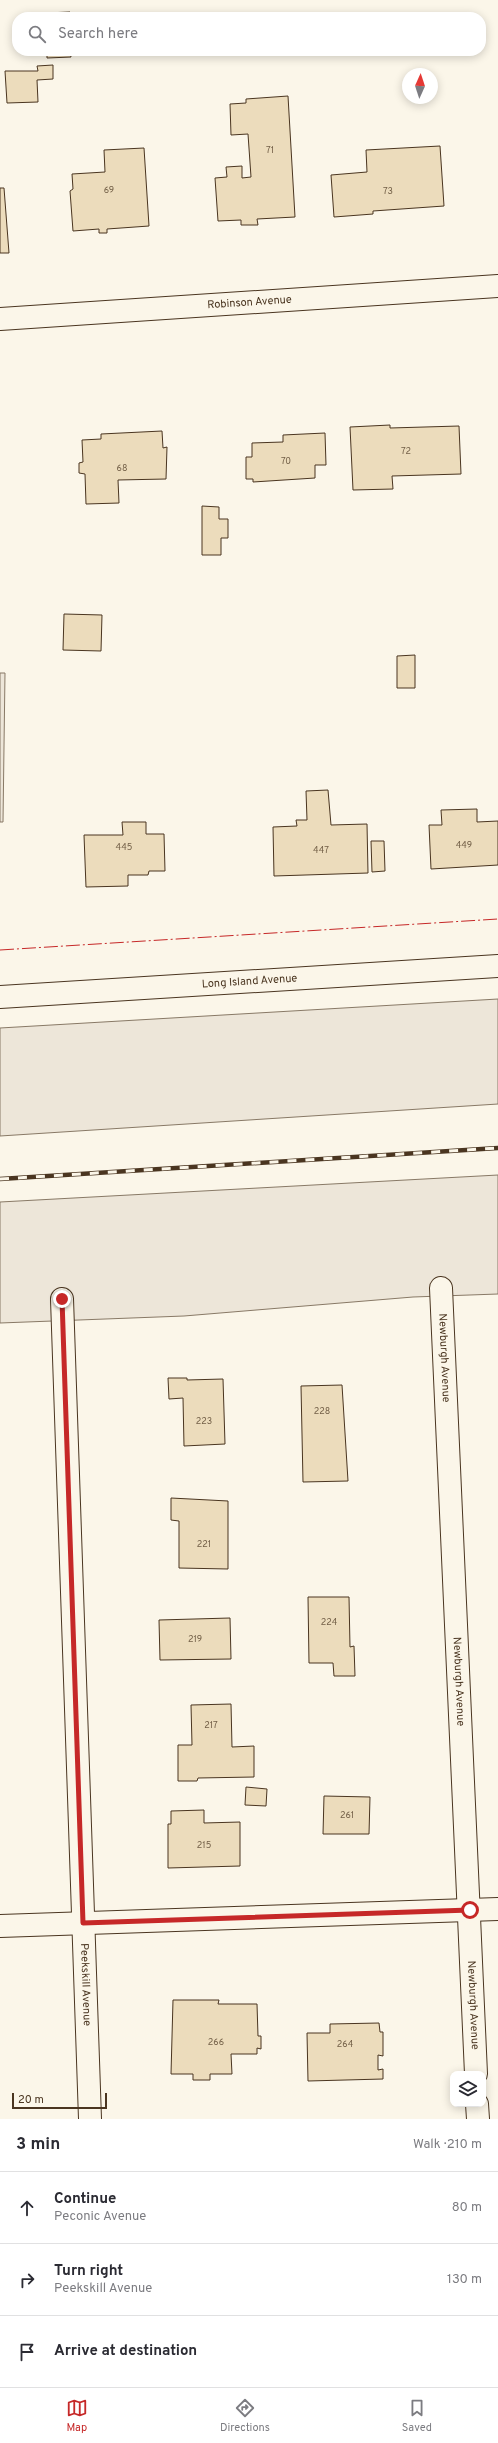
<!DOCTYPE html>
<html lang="en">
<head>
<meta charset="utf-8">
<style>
  body { margin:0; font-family:Overpass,sans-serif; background:#f7f7f7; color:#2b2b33 }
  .controls { position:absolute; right:12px; bottom:12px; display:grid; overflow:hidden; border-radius:8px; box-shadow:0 2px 10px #0003 }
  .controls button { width:36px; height:36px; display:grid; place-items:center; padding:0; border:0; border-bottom:1px solid #e1e1e2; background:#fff; color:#2b2b33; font:20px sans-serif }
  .compass { position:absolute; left:402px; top:68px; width:36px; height:36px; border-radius:50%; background:#fff; box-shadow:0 2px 10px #0003; rotate:3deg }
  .scale { position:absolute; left:12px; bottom:10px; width:95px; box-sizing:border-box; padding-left:4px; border:2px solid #4a3520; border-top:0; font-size:11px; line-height:14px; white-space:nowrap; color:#4a3520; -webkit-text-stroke:3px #fbf6e9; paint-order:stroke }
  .stop { position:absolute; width:12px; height:12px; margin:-9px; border:3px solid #c62828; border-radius:50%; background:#fff }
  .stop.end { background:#c62828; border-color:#fff; box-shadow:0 1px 4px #0008 }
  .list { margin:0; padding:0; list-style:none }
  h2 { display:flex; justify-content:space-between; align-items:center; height:52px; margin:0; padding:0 16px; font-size:17px }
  h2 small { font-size:13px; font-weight:400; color:#7c7c81 }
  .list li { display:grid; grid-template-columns:26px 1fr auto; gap:12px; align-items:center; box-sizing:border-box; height:72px; padding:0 16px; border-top:1px solid #e1e1e2 }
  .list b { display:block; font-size:15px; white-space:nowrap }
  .list p { margin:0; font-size:13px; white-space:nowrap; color:#7c7c81 }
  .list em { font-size:13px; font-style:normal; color:#7c7c81 }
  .icon { flex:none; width:22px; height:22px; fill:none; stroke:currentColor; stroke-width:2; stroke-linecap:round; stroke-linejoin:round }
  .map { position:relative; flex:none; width:498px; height:2119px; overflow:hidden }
  .search { position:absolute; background:#fff; box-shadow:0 2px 10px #0003; left:12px; right:12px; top:12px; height:44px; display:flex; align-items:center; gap:10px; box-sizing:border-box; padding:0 14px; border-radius:16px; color:#7c7c81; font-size:15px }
  .sheet { height:268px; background:#fff }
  nav { display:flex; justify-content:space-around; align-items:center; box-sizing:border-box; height:56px; border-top:1px solid #e1e1e2; background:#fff; font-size:11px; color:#7c7c81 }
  nav a { display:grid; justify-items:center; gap:2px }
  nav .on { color:#c62828 }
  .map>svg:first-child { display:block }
  .green { fill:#ede6d9; stroke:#887966 }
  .building { fill:#ecdcbc; stroke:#4a3520 }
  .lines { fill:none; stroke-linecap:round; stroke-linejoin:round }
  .street-casing { stroke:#4a3520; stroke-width:24 }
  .secondary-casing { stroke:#4a3520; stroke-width:24 }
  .street { stroke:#fbf6e9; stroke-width:22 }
  .secondary { stroke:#fbf6e9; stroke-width:22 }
  .rail-casing { stroke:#4a3520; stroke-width:4.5 }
  .rail { stroke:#fbf6e9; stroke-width:3; stroke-dasharray:9; stroke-linecap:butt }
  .power { stroke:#c62828; stroke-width:1; stroke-dasharray:14 3 2 3; stroke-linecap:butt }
  .route { stroke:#c62828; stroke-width:5 }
  .labels { text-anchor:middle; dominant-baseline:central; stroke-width:3; stroke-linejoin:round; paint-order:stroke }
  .number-label { font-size:9px; fill:#725f47 }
  .street-label { font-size:11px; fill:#4a3520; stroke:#fbf6e9 }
</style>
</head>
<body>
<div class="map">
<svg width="498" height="2119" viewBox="0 0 498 2119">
  <rect width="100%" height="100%" fill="#fbf6e9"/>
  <!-- green -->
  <g class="green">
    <path d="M 0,673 L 5,673 L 3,822 L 0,822 Z"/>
    <path d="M 498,999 L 498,1104 L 0,1136 L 0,1028 Z"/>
    <path d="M 498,1175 L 498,1294 L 413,1297 L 184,1316 L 0,1323 L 0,1202 Z"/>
  </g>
  <!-- building -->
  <g class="building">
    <path d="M 70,12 L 70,17 L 46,17 L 46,13 Z"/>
    <path d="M 47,51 L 70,51 L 71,57 L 47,58 Z"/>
    <path d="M 53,65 L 53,79 L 37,80 L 38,102 L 7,103 L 5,71 L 38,71 L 37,66 Z"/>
    <path d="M 288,96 L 295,217 L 257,219 L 258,225 L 241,225 L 241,220 L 218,221 L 215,178 L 227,177 L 226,167 L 242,166 L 242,178 L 251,177 L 248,134 L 231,135 L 230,104 L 246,103 L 246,99 Z"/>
    <path d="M 440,146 L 444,206 L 373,211 L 373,214 L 334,217 L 331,175 L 367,172 L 366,150 Z"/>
    <path d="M 144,148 L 149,226 L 107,229 L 107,233 L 99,233 L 99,229 L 73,231 L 70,191 L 73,189 L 72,174 L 105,172 L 104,150 Z"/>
    <path d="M 0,188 L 4,188 L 9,253 L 0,253 Z"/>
    <path d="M 390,425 L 390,428 L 459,426 L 461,474 L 392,476 L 393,489 L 353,490 L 350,427 Z"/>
    <path d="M 162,431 L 163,448 L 167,447 L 166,479 L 118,480 L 119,503 L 86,504 L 85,474 L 79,473 L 79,463 L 83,462 L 82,440 L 101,439 L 101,434 Z"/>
    <path d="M 325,433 L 326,465 L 315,465 L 315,478 L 253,482 L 253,479 L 246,479 L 246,457 L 252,457 L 252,443 L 283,442 L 283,435 Z"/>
    <path d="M 202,506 L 219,507 L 219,519 L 228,519 L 228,538 L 221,538 L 221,555 L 202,555 Z"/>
    <path d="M 64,614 L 102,615 L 101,651 L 63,650 Z"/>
    <path d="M 415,655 L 415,688 L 397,688 L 397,656 Z"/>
    <path d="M 328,790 L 331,825 L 367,824 L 368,873 L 274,876 L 273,827 L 297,826 L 296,820 L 307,820 L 306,791 Z"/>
    <path d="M 477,809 L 477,822 L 498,821 L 498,865 L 431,869 L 429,825 L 442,825 L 441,810 Z"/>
    <path d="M 122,822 L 146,822 L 146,834 L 164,834 L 165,871 L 149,871 L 148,875 L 128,875 L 128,886 L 86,887 L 84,835 L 123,835 Z"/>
    <path d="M 371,841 L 384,841 L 385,871 L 372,872 Z"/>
    <path d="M 168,1378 L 187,1378 L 187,1380 L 223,1379 L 225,1444 L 184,1446 L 183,1398 L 169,1399 Z"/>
    <path d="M 342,1385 L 348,1481 L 303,1482 L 301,1386 Z"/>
    <path d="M 171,1498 L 228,1501 L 228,1569 L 179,1568 L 179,1521 L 171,1520 Z"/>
    <path d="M 308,1597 L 349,1597 L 350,1647 L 354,1646 L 355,1676 L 334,1676 L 333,1663 L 309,1663 Z"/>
    <path d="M 230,1618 L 231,1659 L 160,1660 L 159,1620 Z"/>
    <path d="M 231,1704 L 232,1747 L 254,1746 L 254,1777 L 198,1778 L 197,1781 L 178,1781 L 178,1745 L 192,1745 L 191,1705 Z"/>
    <path d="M 246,1787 L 267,1789 L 266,1806 L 245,1805 Z"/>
    <path d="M 324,1796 L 370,1797 L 369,1834 L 323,1834 Z"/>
    <path d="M 204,1810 L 204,1823 L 240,1822 L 240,1866 L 168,1868 L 168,1824 L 171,1824 L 171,1811 Z"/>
    <path d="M 173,2000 L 219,2000 L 218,2004 L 257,2004 L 258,2036 L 261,2036 L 261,2049 L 257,2048 L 257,2054 L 231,2054 L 232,2074 L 210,2074 L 210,2080 L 193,2080 L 193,2074 L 171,2074 Z"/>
    <path d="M 379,2023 L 380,2032 L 383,2032 L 383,2056 L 378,2055 L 378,2070 L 383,2069 L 383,2079 L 308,2081 L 307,2033 L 330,2033 L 330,2024 Z"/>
  </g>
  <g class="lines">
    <!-- street casing -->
    <g class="street-casing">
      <g id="street">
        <path id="s1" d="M 0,319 L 498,286"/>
        <path id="s2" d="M 441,1288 L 476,2074"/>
        <path id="s3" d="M 62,1299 L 90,2119"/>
        <path d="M 0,1926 L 498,1909"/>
        <path d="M 477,2104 L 478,2119"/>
      </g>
    </g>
    <!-- secondary casing -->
    <g class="secondary-casing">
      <g id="secondary">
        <path id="s4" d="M 0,997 L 498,966"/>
      </g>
    </g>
    <!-- street -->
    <use href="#street" class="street"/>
    <!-- secondary -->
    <use href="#secondary" class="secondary"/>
    <!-- rail casing -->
    <g class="rail-casing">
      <path id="rail" d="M 0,1179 L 498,1148"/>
    </g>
    <!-- rail -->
    <use href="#rail" class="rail"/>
    <!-- power -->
    <path class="power" d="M 0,950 L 498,919"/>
  </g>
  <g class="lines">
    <!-- route -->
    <path class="route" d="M 62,1299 L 83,1923 L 470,1910"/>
  </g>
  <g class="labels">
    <!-- number labels -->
    <g class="number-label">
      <text x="270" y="150">71</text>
      <text x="109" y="190">69</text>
      <text x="388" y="191">73</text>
      <text x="406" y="451">72</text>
      <text x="286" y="461">70</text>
      <text x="122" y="468">68</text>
      <text x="464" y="845">449</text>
      <text x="124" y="847">445</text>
      <text x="321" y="850">447</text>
      <text x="322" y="1411">228</text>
      <text x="204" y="1421">223</text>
      <text x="204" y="1544">221</text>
      <text x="329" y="1622">224</text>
      <text x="195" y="1639">219</text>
      <text x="211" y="1725">217</text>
      <text x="347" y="1815">261</text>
      <text x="204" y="1845">215</text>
      <text x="216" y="2042">266</text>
      <text x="345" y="2044">264</text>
    </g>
    <!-- street labels -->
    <g class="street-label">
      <text stroke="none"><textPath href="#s1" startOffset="250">Robinson Avenue</textPath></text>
      <text stroke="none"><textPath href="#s4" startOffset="250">Long Island Avenue</textPath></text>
      <text stroke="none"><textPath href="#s2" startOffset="70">Newburgh Avenue</textPath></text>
      <text stroke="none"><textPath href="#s2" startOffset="394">Newburgh Avenue</textPath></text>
      <text stroke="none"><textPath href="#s3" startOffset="686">Peekskill Avenue</textPath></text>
      <text stroke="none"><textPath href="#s2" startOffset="718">Newburgh Avenue</textPath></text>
    </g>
  </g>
</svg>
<div class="controls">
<button><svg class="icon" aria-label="layers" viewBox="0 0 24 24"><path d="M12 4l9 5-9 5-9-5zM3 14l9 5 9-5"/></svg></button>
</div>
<svg class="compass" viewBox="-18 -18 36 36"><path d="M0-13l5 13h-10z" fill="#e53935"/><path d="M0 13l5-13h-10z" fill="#7c7c81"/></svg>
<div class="scale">20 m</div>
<div class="stop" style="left:470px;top:1910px"></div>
<div class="stop end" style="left:62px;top:1299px"></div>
<div class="search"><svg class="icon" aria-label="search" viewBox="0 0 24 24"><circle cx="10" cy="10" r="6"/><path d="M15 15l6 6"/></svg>Search here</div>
</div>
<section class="sheet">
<h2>3 min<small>Walk · 210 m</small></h2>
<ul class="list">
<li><svg class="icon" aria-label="ahead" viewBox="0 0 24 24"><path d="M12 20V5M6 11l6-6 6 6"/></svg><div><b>Continue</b><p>Peconic Avenue</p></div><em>80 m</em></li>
<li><svg class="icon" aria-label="right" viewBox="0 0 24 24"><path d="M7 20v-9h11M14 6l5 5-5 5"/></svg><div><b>Turn right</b><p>Peekskill Avenue</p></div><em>130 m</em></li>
<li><svg class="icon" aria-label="arrive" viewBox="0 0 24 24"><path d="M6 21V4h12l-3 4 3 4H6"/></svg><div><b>Arrive at destination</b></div></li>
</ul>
</section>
<nav>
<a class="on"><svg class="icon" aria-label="map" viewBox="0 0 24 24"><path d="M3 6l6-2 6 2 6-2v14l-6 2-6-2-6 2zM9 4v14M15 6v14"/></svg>Map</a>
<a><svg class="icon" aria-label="directions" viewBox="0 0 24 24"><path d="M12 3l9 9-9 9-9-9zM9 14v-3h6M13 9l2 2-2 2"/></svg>Directions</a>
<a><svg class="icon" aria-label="saved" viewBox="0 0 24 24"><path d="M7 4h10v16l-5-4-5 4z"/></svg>Saved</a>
</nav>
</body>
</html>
